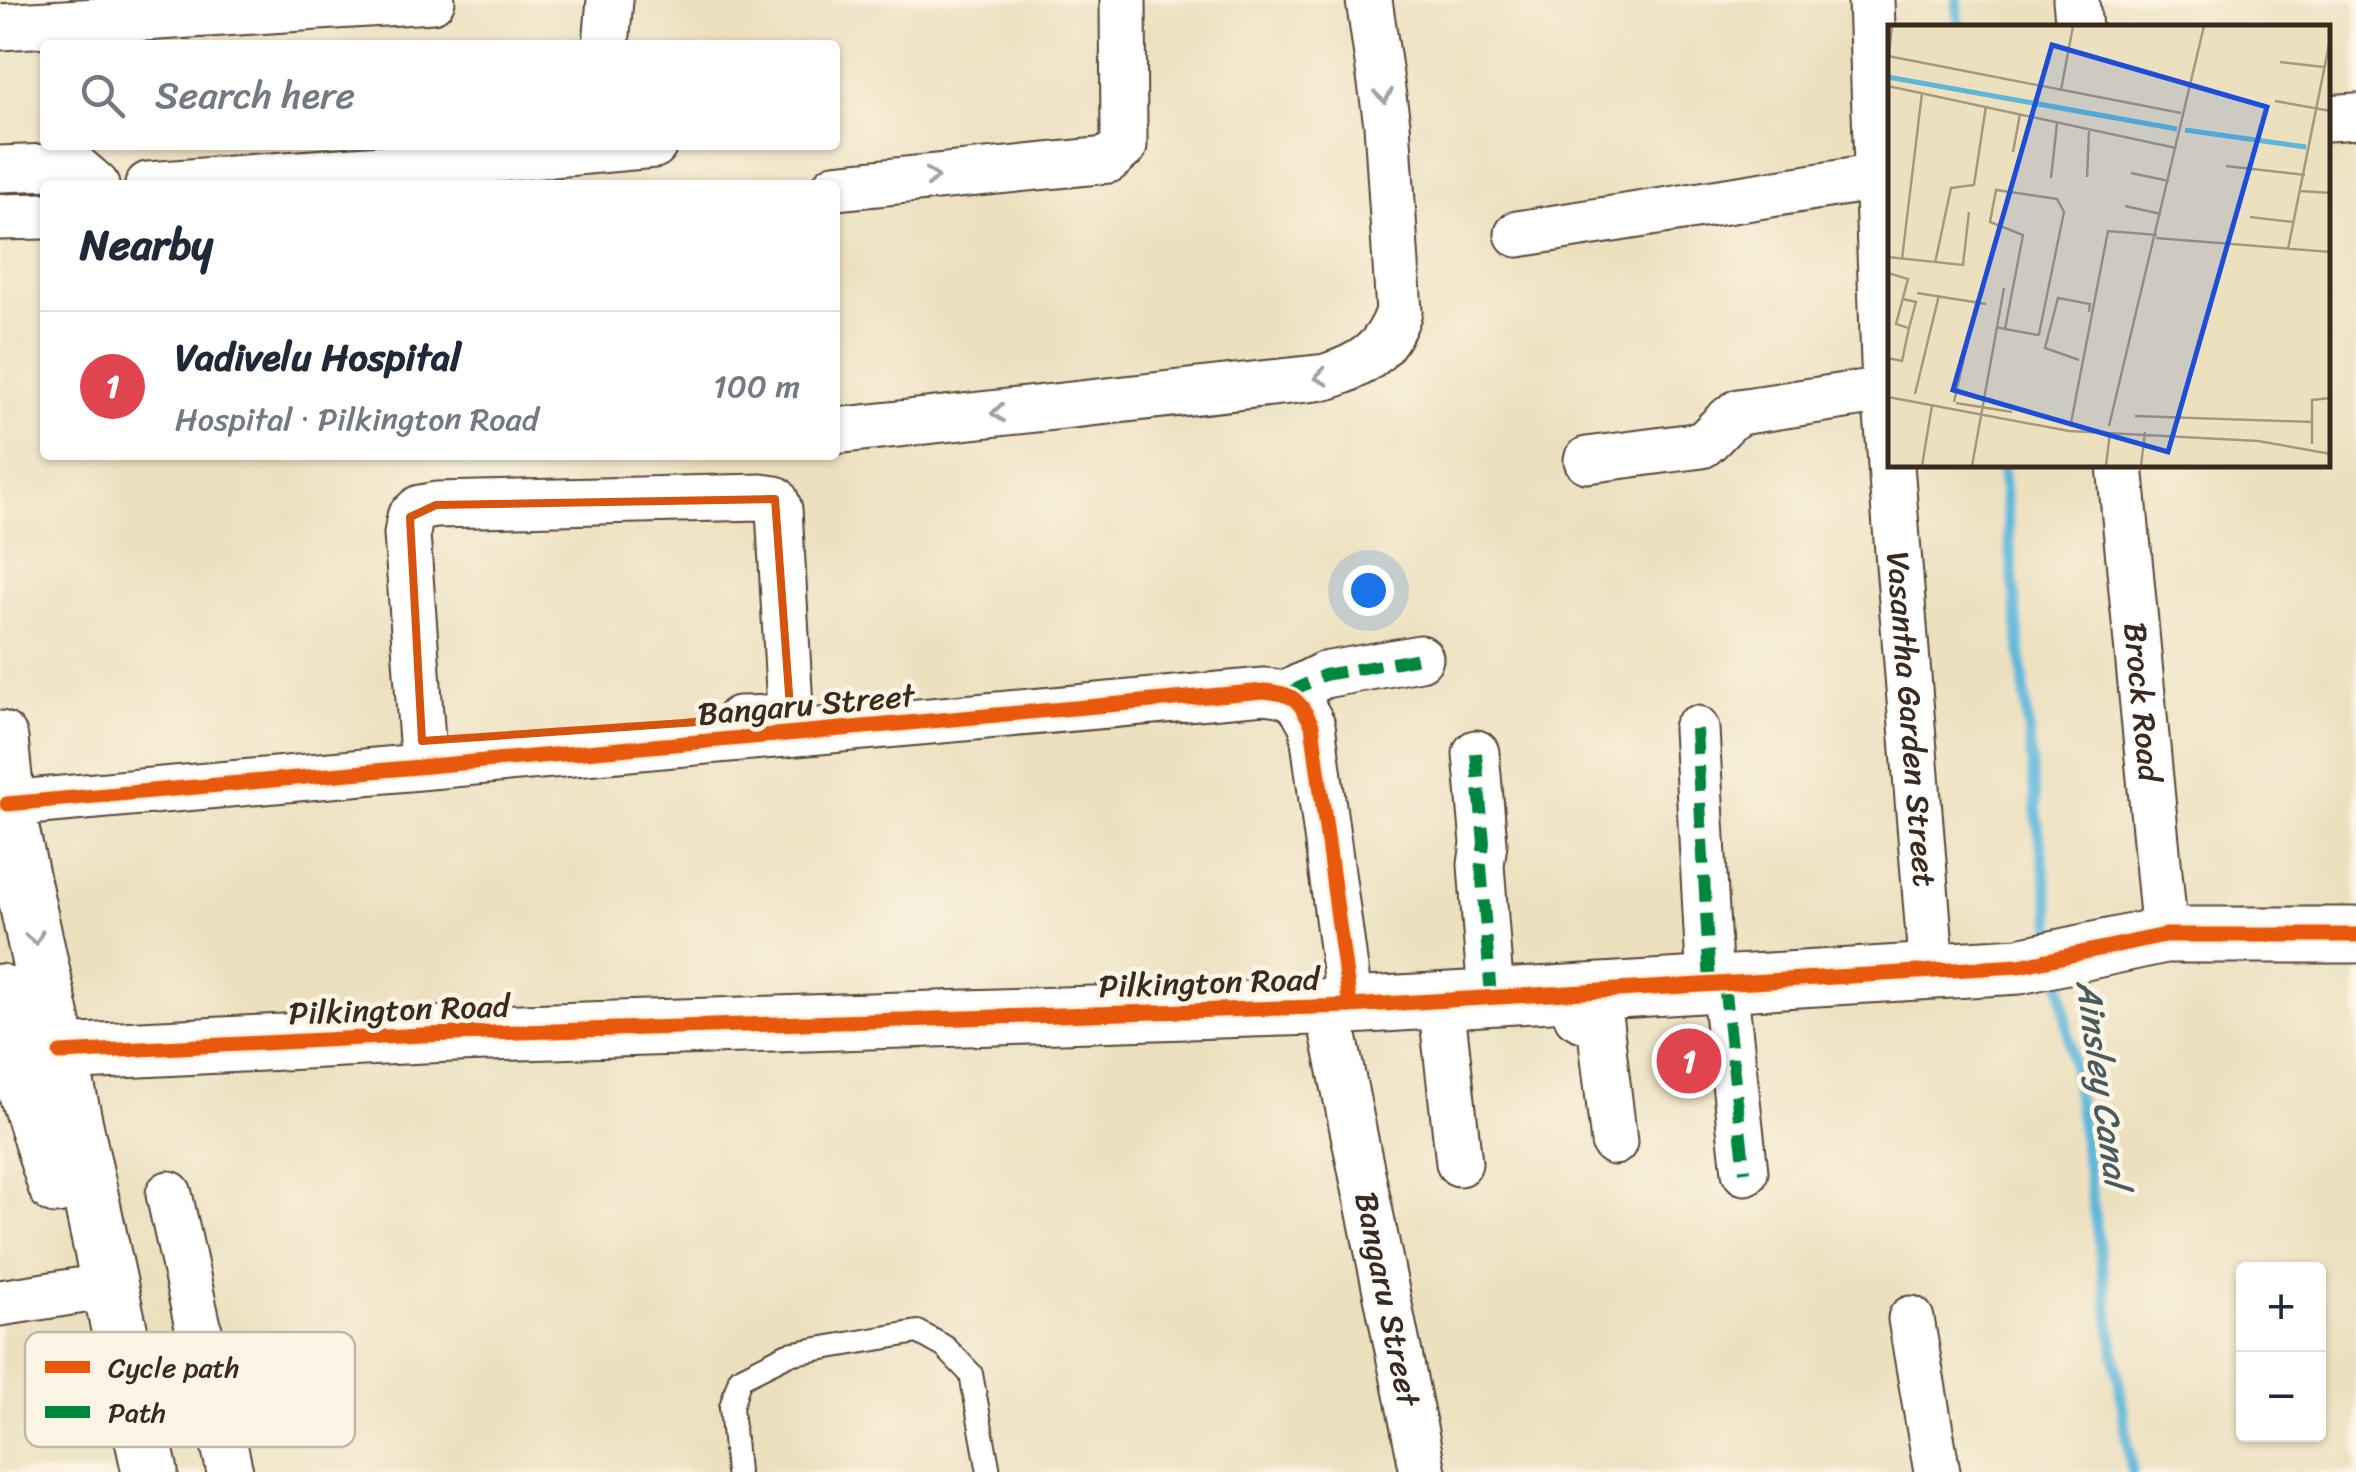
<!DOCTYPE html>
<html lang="en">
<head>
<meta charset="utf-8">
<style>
  body { margin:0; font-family:Sriracha,sans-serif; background:#f6f6f7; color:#1f2937 }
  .controls { position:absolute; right:30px; bottom:30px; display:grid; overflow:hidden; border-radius:10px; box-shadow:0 2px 8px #0004 }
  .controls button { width:90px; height:90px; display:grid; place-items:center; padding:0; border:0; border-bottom:2px solid #e0e1e3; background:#fff; color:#1f2937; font:50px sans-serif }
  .you { position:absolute; left:1368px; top:590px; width:35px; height:35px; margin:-25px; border:8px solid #fff; border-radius:50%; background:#1a73e8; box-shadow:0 0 0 15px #1a73e833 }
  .badge { display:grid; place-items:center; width:65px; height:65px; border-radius:50%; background:#d93025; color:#fff; font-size:32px; font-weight:700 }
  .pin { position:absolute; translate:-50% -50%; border:5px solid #fff; box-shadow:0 2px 10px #0006 }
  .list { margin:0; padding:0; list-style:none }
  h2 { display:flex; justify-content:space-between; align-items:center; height:130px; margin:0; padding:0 40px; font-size:42px }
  h2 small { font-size:32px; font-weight:400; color:#747a83 }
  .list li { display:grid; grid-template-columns:65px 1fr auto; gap:30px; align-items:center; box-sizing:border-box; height:150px; padding:0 40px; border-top:2px solid #e0e1e3 }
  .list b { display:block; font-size:38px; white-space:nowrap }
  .list p { margin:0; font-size:32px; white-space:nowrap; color:#747a83 }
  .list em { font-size:32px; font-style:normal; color:#747a83 }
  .icon { flex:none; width:55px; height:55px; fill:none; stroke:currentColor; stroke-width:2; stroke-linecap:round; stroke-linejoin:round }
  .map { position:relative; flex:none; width:2356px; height:1472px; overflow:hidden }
  .search { position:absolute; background:#fff; box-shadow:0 2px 8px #0004; left:40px; top:40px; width:800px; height:110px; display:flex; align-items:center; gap:25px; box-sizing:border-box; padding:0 35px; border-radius:10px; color:#747a83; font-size:38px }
  .panel { position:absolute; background:#fff; box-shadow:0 2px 8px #0004; left:40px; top:180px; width:800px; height:280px; border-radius:10px }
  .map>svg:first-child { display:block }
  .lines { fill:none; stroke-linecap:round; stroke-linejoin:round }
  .stream { stroke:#5cb7da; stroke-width:11 }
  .service-casing { stroke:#564536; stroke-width:26 }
  .minor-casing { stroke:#564536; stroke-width:49 }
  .tertiary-casing { stroke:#564536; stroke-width:59 }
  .primary-casing { stroke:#564536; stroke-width:59 }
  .service { stroke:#fff; stroke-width:22 }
  .minor { stroke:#fff; stroke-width:45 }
  .tertiary { stroke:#fff; stroke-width:55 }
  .primary { stroke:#fff; stroke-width:55 }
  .quiet { stroke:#00873e; stroke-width:12; stroke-dasharray:25 12; stroke-linecap:butt }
  .cycleway-casing { stroke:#fcf5e5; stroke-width:21 }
  .cycleway { stroke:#e8590c; stroke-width:15 }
  .oneway { stroke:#a79f9a }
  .marked { fill:none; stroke:#d7540e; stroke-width:8; stroke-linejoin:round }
  .labels { text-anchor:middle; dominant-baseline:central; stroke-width:9; stroke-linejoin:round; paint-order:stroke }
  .street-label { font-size:32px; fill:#3b2a1e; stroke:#fcf5e5 }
  .water-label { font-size:35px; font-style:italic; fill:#475b60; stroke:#fcf5e5 }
  .inset-river { fill:none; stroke:#5cb7da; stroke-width:5 }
  .inset-road { fill:none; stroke:#a6977f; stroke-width:2.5 }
  .view { fill:#1d4ed8; fill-opacity:0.15; stroke:#1d4ed8; stroke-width:5 }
  .inset-edge { fill:none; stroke:#3b2a1e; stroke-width:5 }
  .key { fill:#fcf5e5; stroke:#c2b8a9; stroke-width:2.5 }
  .key-label { font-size:28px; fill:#3b2a1e }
</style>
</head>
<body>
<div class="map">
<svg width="2356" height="1472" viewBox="0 0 2356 1472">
  <rect width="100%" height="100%" fill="#fcf5e5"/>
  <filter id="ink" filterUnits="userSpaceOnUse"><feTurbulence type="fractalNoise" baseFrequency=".01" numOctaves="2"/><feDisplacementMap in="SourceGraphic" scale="20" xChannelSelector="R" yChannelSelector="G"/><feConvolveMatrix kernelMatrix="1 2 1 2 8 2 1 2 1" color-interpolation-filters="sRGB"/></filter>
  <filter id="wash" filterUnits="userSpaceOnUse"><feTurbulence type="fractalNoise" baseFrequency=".0048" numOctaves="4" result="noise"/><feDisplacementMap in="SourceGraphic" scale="40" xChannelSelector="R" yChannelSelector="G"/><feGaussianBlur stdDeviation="2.25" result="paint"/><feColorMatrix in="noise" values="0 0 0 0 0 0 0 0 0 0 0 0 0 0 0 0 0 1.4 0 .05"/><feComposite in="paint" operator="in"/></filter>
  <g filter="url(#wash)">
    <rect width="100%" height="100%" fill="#ede0bf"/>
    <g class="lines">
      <!-- stream -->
      <g class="stream">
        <path d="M 1957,0 L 1959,28"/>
        <path d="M 2002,465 L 2038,826 L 2055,943"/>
        <path d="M 2059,971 L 2132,1472"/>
      </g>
    </g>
  </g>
  <g filter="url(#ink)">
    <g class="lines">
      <!-- service casing -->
      <g class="service-casing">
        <path id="service" d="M 737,1472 L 731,1407 L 740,1378 L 788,1354 L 918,1332 L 945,1347 L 971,1374 L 989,1472"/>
      </g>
      <!-- minor casing -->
      <g class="minor-casing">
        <g id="minor">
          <path d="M 1871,0 L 1885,390 L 1891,463"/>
          <path d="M 2076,0 L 2079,28"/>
          <path d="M 0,27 L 432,0"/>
          <path d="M 606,45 L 610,0"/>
          <path d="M 2328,118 L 2356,116"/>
          <path d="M 0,169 L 74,166 L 96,185"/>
          <path d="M 148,185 L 478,161 L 654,145"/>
          <path d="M 835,187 L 1108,160 L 1124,146 L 1124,137 L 1123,0"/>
          <path d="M 0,217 L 45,216"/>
          <path d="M 1518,234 L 1878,177"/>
          <path d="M 835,431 L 1326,377 C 1364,365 1385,351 1399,312 L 1387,124 L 1369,0"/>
          <path d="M 1587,460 L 1702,445 C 1716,434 1723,421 1739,412 L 1885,390"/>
          <path id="s1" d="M 1891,465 L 1932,973"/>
          <path id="s2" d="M 2120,465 L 2165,935"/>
          <path d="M 1286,694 L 1324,675 L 1420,658"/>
          <path d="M 1696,729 L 1710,985"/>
          <path d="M 422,741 L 407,534 L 410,517 L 420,508 L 436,505 L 761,497 L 775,499 L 779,509 L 790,708 C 778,721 755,718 739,719"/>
          <path d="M 1476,753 L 1484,843 L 1481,865 L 1491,997"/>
          <path d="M 7,804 L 1264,691 C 1294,694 1298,698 1312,725 L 1350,1006"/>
          <path d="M 1724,984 L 1745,1172"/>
          <path d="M 1575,992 L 1577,1016 L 1583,1019 L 1596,1018 L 1600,1023 L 1614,1142"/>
          <path d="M 1441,1001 L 1459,1163"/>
          <path id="s3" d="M 1328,1007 L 1423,1472"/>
          <path d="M 169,1194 L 230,1472"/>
          <path d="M 0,1303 L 84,1290"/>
          <path d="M 1911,1319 L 1937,1472"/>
        </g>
      </g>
      <!-- tertiary casing -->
      <g class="tertiary-casing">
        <path id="tertiary" d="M 60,1053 L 423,1035 L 1350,1006 L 2019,966 L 2165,935 L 2356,935"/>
      </g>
      <!-- primary casing -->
      <g class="primary-casing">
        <g id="primary">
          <path d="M 0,739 L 8,815 L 150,1472"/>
          <path d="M 0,992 L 15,1056 L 56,1186"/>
        </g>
      </g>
      <!-- service -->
      <use href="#service" class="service"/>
      <!-- minor -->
      <use href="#minor" class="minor"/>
      <!-- tertiary -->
      <use href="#tertiary" class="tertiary"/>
      <!-- primary -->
      <use href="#primary" class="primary"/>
      <!-- quiet -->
      <g class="quiet">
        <path d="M 1286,694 L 1324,675 L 1420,658"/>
        <path d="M 1696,729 L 1710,985"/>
        <path d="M 1476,753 L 1484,843 L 1481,865 L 1491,997"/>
        <path d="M 1724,984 L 1745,1172"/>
      </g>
      <!-- cycleway casing -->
      <g class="cycleway-casing">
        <g id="cycleway">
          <path d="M 7,804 L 1264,691 C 1294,694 1298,698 1312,725 L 1350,1006"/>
          <path d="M 60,1053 L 423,1035 L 1350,1006 L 2019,966 L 2165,935 L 2356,935"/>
        </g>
      </g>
      <!-- cycleway -->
      <use href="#cycleway" class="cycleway"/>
    </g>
    <!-- one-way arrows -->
    <defs><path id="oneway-chevron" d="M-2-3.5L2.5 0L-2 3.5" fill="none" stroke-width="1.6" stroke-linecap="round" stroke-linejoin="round" transform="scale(2.5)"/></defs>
    <g class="oneway">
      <use href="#oneway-chevron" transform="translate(1384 96) rotate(82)"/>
      <use href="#oneway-chevron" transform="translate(932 177) rotate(-6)"/>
      <use href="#oneway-chevron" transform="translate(1321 377) rotate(170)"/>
      <use href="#oneway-chevron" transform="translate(998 413) rotate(174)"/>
      <use href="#oneway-chevron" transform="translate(35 938) rotate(78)"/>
    </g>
  </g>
  <!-- marked area -->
  <path class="marked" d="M 775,499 L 790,708 L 770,717 L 422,741 L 410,517 L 436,505 Z"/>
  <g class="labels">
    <!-- street labels -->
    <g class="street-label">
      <text stroke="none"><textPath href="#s2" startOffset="238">Brock Road</textPath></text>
      <text transform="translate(806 705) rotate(-5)">Bangaru Street</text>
      <text stroke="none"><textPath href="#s1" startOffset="255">Vasantha Garden Street</textPath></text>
      <text transform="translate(1209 983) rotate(-2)">Pilkington Road</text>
      <text transform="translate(399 1010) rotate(-2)">Pilkington Road</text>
      <text stroke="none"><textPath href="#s3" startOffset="298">Bangaru Street</textPath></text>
    </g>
    <!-- water labels -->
    <g class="water-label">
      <text transform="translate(2103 1084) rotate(82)">Ainsley Canal</text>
    </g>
  </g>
  <!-- overview -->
  <g transform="translate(1888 25)">
    <rect width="442" height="442" fill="#ede0bf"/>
    <path class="inset-river" d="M 0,52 L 289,104M 297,105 L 418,122"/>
    <path class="inset-road" d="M 0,31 L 293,88M 1,31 L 4,1M 392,37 L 436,42M 0,61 L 288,123M 173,65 L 185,1M 387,76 L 443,86M 125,127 L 132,89M 338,141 L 417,150M 243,148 L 281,156M 199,152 L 201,106M 163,153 L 169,98M 413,166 L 443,168M 237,181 L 273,189M 362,192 L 405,197M 268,213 L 443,227M 400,224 L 443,10M 0,232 L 75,240 L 81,187M 14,234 L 34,68M 47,238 L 63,163 L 86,160 L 98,81M 0,248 L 20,254 L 8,299 L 21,303 L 14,336 L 0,333M 29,268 L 98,279M 15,274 L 28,277 L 21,303M 108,302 L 117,304 L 150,310 L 151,309 L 176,187 L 169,174 L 108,165 L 102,197 L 135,210 L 117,304M 191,335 L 157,323 L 170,273 L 202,279 L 201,287M 27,369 L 51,270M 0,372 L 181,406 L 370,416 L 443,429M 66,377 L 89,275M 68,378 L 124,387M 247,391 L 424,397M 183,398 L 220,206 L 269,210M 221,401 L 316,1M 424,419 L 424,375 L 443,373M 34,441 L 44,380M 84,441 L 116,263M 218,441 L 222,407M 253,441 L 257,407"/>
    <path class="view" d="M 164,20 L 379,82 L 280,427 L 65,365 Z"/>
    <rect width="442" height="442" class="inset-edge"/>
  </g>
  <!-- legend -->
  <rect x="25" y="1332" width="330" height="115" rx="15" class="key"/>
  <rect x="45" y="1361" width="45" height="12" fill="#e8590c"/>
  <rect x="45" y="1406" width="45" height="12" fill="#00873e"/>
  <g class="key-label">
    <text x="108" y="1377">Cycle path</text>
    <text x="108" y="1422">Path</text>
  </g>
</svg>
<div class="controls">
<button>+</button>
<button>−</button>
</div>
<div class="you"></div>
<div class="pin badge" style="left:1689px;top:1061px;background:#e0444e">1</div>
<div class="search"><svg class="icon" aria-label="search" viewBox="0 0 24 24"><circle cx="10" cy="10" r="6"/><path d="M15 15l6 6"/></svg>Search here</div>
<section class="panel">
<h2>Nearby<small></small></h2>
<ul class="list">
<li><span class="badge" style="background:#e0444e">1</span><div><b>Vadivelu Hospital</b><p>Hospital · Pilkington Road</p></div><em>100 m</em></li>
</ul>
</section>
</div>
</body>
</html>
